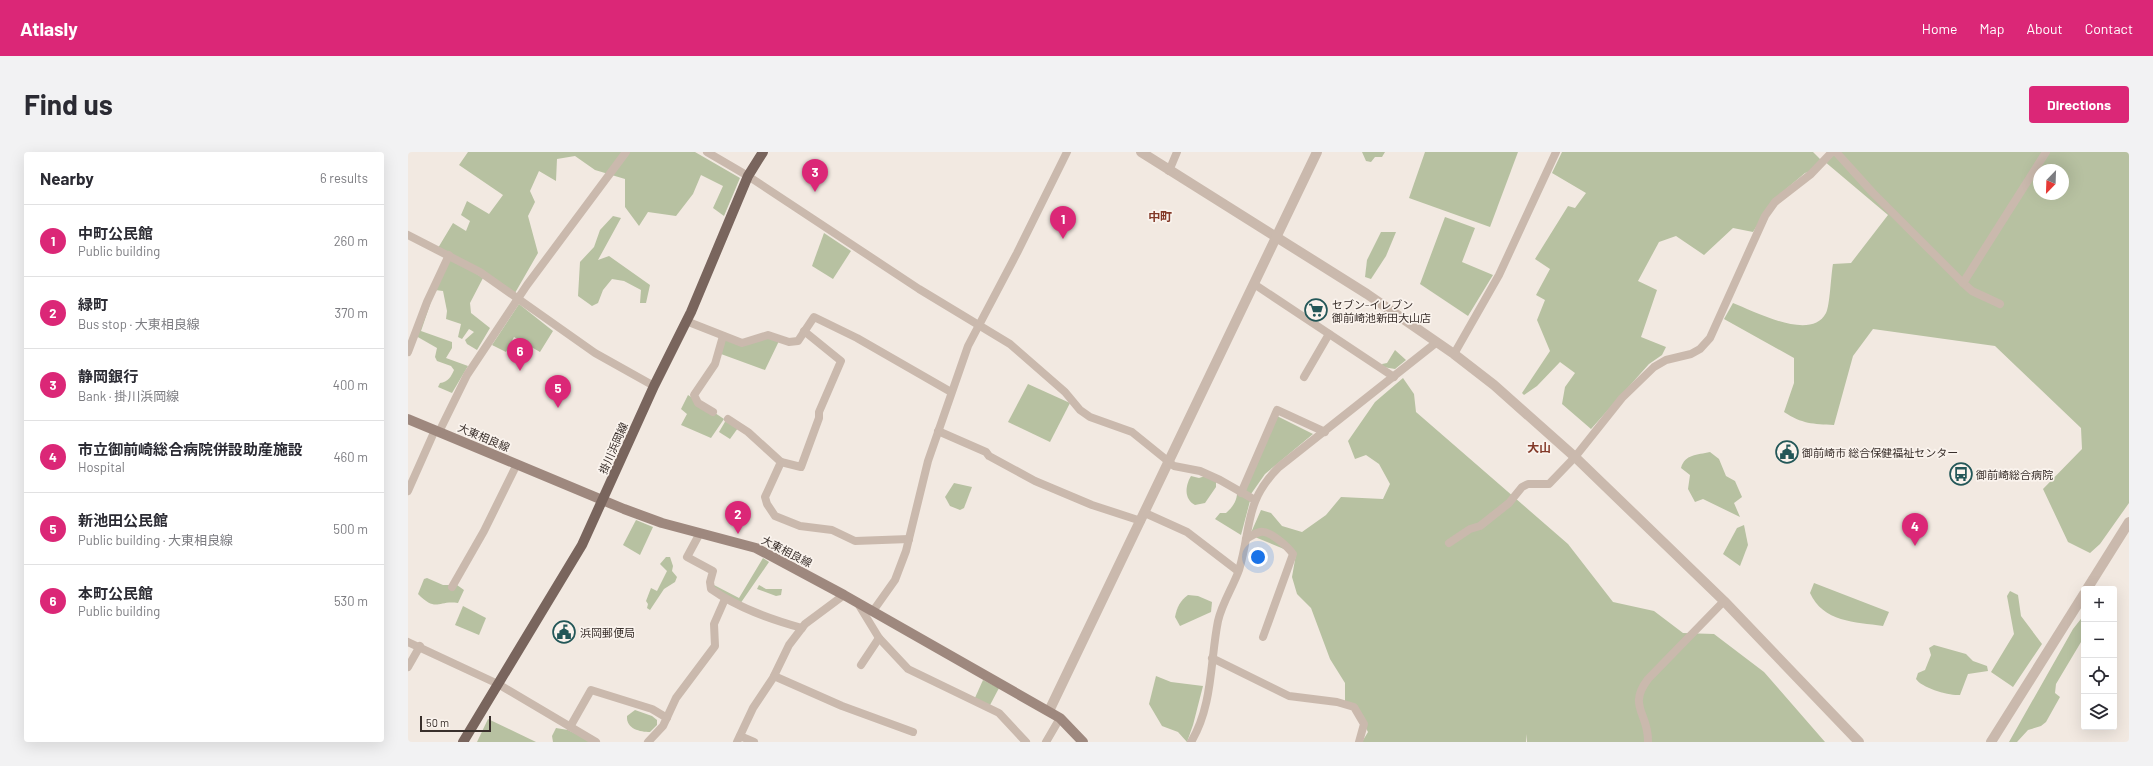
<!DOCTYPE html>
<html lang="en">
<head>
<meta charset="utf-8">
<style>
  body { margin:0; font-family:Barlow,"Noto Sans JP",sans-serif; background:#f2f2f3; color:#2b2b33 }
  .controls { position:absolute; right:12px; bottom:12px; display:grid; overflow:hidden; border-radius:4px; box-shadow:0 4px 16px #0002 }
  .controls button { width:36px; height:36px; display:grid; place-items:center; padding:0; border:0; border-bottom:1px solid #e1e1e2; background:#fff; color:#2b2b33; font:20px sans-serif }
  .compass { position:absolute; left:1625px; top:12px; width:36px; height:36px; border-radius:50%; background:#fff; box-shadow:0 4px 16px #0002; rotate:203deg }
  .scale { position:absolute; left:12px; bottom:10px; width:71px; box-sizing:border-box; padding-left:4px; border:2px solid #392f2b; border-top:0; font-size:11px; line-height:14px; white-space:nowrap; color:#392f2b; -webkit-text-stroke:3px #faf3ed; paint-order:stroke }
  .you { position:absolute; left:850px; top:405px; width:14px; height:14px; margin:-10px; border:3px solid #fff; border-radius:50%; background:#1a73e8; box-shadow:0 0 0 6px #1a73e833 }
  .badge { display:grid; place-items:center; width:26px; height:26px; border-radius:50%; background:#db2777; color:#fff; font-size:13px; font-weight:700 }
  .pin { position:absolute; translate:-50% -33px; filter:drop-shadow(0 1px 2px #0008) }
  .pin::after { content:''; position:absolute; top:21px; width:14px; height:12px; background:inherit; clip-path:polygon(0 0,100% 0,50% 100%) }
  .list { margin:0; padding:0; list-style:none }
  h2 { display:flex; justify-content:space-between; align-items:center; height:52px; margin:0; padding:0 16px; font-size:17px }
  h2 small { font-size:13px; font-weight:400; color:#7c7c81 }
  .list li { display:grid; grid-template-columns:26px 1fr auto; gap:12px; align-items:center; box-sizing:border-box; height:72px; padding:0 16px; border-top:1px solid #e1e1e2 }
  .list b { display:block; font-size:15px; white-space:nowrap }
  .list p { margin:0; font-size:13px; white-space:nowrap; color:#7c7c81 }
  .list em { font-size:13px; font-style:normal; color:#7c7c81 }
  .icon { flex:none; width:22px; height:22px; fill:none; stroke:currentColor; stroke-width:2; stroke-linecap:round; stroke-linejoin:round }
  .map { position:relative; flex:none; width:1721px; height:590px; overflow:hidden; border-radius:4px }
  header { display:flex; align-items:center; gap:24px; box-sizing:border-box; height:56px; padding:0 20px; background:#db2777; color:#fff }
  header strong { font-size:19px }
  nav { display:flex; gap:22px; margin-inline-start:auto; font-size:14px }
  .intro { display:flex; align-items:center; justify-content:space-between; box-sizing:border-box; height:96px; padding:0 24px }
  h1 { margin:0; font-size:28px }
  .button { padding:10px 18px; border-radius:4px; background:#db2777; color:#fff; font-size:14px; font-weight:700 }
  main { display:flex; gap:24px; padding:0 24px }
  aside { flex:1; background:#fff; border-radius:4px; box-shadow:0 4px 16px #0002 }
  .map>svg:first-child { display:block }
  .green { fill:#b7c1a1; fill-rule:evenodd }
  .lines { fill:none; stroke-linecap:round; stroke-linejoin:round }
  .minor { stroke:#cab9ad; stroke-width:8 }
  .tertiary { stroke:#cab9ad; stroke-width:10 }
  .secondary { stroke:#9e887e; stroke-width:10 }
  .primary { stroke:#79655d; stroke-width:10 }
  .labels { text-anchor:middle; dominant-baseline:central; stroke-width:3.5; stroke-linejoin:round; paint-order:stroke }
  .poi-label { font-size:11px; fill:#392f2b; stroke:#faf3ed; text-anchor:start }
  .street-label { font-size:11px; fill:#392f2b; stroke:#faf3ed }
  .neighbourhood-label { font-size:12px; font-weight:bold; fill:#833a29; stroke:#faf3ed }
</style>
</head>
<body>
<header>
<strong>Atlasly</strong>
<nav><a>Home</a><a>Map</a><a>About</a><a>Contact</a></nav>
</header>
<div class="intro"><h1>Find us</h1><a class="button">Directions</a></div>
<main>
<aside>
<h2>Nearby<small>6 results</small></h2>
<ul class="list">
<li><span class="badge">1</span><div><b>中町公民館</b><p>Public building</p></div><em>260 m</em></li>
<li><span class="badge">2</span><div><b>緑町</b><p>Bus stop · 大東相良線</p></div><em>370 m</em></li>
<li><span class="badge">3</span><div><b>静岡銀行</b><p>Bank · 掛川浜岡線</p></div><em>400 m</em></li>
<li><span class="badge">4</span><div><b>市立御前崎総合病院併設助産施設</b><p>Hospital</p></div><em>460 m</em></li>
<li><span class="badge">5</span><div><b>新池田公民館</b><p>Public building · 大東相良線</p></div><em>500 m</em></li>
<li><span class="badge">6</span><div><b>本町公民館</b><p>Public building</p></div><em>530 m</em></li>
</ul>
</aside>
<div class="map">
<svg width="1721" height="590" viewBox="0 0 1721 590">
  <rect width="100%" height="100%" fill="#f2e9e1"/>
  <!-- green -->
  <g class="green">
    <path d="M 60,0 L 287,0 L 332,26 L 316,64 L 305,56 L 315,34 L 293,23 L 285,42 L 268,64 L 240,60 L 231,74 L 217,55 L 217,27 L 187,18 L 167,4 L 149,7 L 148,29 L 131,19 L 122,39 L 127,50 L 120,64 L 130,101 L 107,141 L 30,96 L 45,71 L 58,79 L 62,69 L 53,63 L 59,49 L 81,62 L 95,43 L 51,13 Z"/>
    <path d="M 954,0 L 977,0 L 974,5 L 967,5 L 963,10 L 958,9 Z"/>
    <path d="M 1017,0 L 1110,0 L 1082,75 L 1001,46 Z"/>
    <path d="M 1154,0 L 1405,0 L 1413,8 L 1403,19 L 1397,21 L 1365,48 L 1345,80 L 1325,76 L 1296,103 L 1268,84 L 1251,90 L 1230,129 L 1249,138 L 1233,185 L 1258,195 L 1254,203 L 1241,212 L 1183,277 L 1154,252 L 1157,235 L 1167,221 L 1152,210 L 1129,234 L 1116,243 L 1114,241 L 1142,199 L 1129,168 L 1137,148 L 1128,143 L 1142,117 L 1127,107 L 1160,54 L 1167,56 L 1178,41 L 1144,21 Z"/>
    <path d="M 1424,0 L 1721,0 L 1721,351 L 1692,392 L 1682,401 L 1660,390 L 1635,337 L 1674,297 L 1673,276 L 1587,194 L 1465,177 L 1445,204 L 1426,273 C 1405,272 1394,272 1376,260 L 1386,231 L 1386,206 L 1316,167 L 1325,151 C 1346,159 1403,190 1418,161 C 1422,154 1423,122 1425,112 L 1443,111 L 1480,63 L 1416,9 ZM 1631,18 L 1655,18 L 1655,42 L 1631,42 Z"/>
    <path d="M 205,64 L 213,66 L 190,108 L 201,104 L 242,133 L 238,151 L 232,151 L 233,138 L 216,129 L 204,127 L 195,138 L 190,151 L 184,154 L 170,144 L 172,110 L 186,95 L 192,78 Z"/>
    <path d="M 1037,65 L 1067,76 L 1054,110 L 1085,123 L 1060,164 L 1012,132 Z"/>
    <path d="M 973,80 L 988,80 L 978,104 L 963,127 L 957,125 L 959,108 Z"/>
    <path d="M 416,81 L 443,99 L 425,127 L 404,114 Z"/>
    <path d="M 41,105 L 75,126 L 62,151 L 63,161 L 82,176 L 69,198 L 59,192 L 57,188 L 66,180 L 61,177 L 54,187 L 50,185 L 53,172 L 38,167 L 39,159 L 35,139 L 27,138 L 13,179 L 44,190 L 44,196 L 38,206 L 60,214 L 44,241 L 30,235 L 32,231 C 40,230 43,225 46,218 L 43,214 L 29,209 L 27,205 L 29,196 L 8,184 Z"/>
    <path d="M 111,152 L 145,179 L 132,200 L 106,185 L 98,200 L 84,193 Z"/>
    <path d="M 318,185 L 337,193 L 358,186 L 371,189 L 357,218 L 313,202 Z"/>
    <path d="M 987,198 L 998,208 L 987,217 L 975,215 L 974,212 L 979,211 Z"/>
    <path d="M 995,226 L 1006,242 L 1008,260 L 1160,392 L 1205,450 L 1246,459 L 1275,481 L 1306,482 L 1356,520 L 1417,590 L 1119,590 L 1119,582 L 1118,590 L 954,590 L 960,580 L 946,555 L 937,550 L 937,531 L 922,507 L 903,456 L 889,442 L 884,425 L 888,402 L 842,383 L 853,358 L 863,361 L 874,374 L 894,380 L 918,363 L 933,345 L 975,347 L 982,332 L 971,312 L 958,303 L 947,307 L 940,289 L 967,250 Z"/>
    <path d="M 620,232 L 662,251 L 642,290 L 600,270 Z"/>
    <path d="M 280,243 L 316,267 L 303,286 L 273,273 L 279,262 L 273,257 Z"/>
    <path d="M 869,264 L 905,282 L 857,322 L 843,342 L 837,339 Z"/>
    <path d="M 318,268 L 330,276 L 322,287 L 311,280 Z"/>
    <path d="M 1302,300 L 1311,307 L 1318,324 L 1327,329 L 1334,345 L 1326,351 L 1332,365 L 1295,347 L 1287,350 L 1280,337 L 1282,323 L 1273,316 C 1277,302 1289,303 1302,300 Z"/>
    <path d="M 783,324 L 791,326 L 797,324 L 808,329 L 808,335 L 797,351 L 787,353 C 776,347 777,334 783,324 Z"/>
    <path d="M 546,331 L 564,335 L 556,356 L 552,358 L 542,354 L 537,345 Z"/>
    <path d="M 829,341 L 842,349 L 833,383 L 807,367 L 812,361 L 818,361 C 824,356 829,349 829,341 Z"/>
    <path d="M 228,368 L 245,375 L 232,403 L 215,393 Z"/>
    <path d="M 1336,373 L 1340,393 L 1332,414 L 1315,402 L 1329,376 Z"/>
    <path d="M 258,405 L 262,405 L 265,414 L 264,419 L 269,425 L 267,430 L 256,437 L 242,458 L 239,456 L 240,452 L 238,449 L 243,436 L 249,439 L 259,419 L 252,412 Z"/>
    <path d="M 355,406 L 361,410 L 332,452 L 304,435 L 306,433 L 331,446 Z"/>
    <path d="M 19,426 L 35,433 L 49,433 L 56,438 L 50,451 C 29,448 29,461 10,442 L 16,427 Z"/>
    <path d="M 1406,431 L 1481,460 L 1475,474 C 1447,470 1415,470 1402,441 Z"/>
    <path d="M 351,433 L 358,437 L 374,437 L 373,443 L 368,444 L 349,437 Z"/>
    <path d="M 1602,439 L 1610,443 L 1613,464 L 1634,492 L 1605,535 L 1583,520 L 1606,482 L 1599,444 Z"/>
    <path d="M 780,443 L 790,444 L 804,450 L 803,460 L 772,474 L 767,465 C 769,455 772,449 780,443 Z"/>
    <path d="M 55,454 L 78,466 L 71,483 L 47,473 Z"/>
    <path d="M 1676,463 L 1676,485 L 1648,532 L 1647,541 L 1652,545 L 1638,570 L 1633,574 L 1620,578 L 1609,590 L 1601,590 L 1665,477 Z"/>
    <path d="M 1526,493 L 1558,502 L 1565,509 L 1579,514 L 1580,519 L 1560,522 L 1552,543 C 1541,544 1514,536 1508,527 L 1510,521 L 1517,518 L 1523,503 L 1521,496 Z"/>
    <path d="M 748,524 L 763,530 L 795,534 L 785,573 L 779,590 L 770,580 L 754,574 L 741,552 Z"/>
    <path d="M 575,528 L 591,536 L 581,555 L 566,548 Z"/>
    <path d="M 227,558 L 244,564 L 249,568 L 249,573 L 242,580 C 232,580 218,577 219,564 Z"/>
    <path d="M 80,567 L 128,590 L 69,590 Z"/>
    <path d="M 148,576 L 160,578 L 185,590 L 145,590 L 144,584 Z"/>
  </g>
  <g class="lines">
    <!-- minor -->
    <g class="minor">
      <path d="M 299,0 L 340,24 L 511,137 L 602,192 L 657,240 L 672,258 L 682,265 L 724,280 L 766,314 L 792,319 L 812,328 L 847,348"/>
      <path d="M 1428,0 L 1465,41 L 1555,131 L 1564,139 L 1592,152"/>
      <path d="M 761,19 L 769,0"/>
      <path d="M 0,83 L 72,120 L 187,201 L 246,234"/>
      <path d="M 1555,131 L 1638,0"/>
      <path d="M 846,132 L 986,225"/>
      <path d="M 278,169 L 334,191 L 360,183 L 381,190 L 390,189 L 406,165 L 449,186 L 543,240"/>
      <path d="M 0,200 L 19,150 L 41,103"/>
      <path d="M 1046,202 L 1091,123 L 1148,0"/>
      <path d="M 896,225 L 921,182"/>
      <path d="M 305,260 L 290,251 L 286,243 L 307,212 L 315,184"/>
      <path d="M 320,267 L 340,280 L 373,310 L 357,345 L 359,352 L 367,364 L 392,374 L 424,378 L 447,389 L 501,387"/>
      <path d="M 530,279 L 578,300 L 581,304 L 627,329 L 684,353 L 733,369"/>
      <path d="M 31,280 L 59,223 L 119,133 L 218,0"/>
      <path d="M 373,310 L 393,315 L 411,266 L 411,260 L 433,209 L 396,179"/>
      <path d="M 0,339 L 27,278"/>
      <path d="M 833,341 L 869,258 L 917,280"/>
      <path d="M 737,361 L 779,380 L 830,419"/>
      <path d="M 292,381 L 279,405 L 305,419 L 302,430 L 303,437 C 330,456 362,467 394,476"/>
      <path d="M 838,387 C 842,385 847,381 852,380 C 862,378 880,395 885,402 L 855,485"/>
      <path d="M 1041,391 L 1062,377 L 1072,374 L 1101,351 L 1114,335 L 1120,332 L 1141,332 L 1167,305 L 1214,246 L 1246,215 L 1258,208 L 1283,202 L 1292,197 L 1302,186 L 1357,64 L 1367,50 L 1403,22 L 1424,0"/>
      <path d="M 44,435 L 76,379 L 109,312"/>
      <path d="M 449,450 L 471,486 L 500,517 L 591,561 L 618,590"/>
      <path d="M 465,459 L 487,428 L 498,399 L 520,309 L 560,194 L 609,101 L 659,0"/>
      <path d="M 0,490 L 90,532 L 188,590"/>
      <path d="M 804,506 L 881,544 L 929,550 L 946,555 L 956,572 L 951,590"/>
      <path d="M 453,513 L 471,486"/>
      <path d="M 0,515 L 12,494"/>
      <path d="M 366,524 L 434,554 L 505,580"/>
      <path d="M 162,575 L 183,538 L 244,557 L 259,566"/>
      <path d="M 332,584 L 346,590"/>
      <path d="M 240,590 L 255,574 L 268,546 L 307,494 L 306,472 L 317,447"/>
      <path d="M 329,590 L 345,556 L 365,526 L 381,493 L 397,472 L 436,443"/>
      <path d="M 638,590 L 652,566"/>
      <path d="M 783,590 C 805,554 802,509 810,469 C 814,451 825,435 831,418 C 844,374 836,350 871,315 L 1029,190"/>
      <path d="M 1240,590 C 1241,561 1219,555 1240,527 L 1316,449"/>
    </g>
    <!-- tertiary -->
    <g class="tertiary">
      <path d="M 733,0 L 959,142 L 1046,202 L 1086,233 L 1167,305 L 1316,449 L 1451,590"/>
      <path d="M 1679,437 L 1721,370"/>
      <path d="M 641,559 L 909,0"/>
      <path d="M 1583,590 L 1676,442"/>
    </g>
    <!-- secondary -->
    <path class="secondary" d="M 0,267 L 216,357 L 254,371 L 348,396 L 436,443 L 652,566 L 675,590"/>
    <!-- primary -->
    <path class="primary" d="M 55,590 L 174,393 L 246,234 L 283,160 L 340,24 L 355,0"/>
  </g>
  <!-- icons -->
  <defs>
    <g id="supermarket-ring" transform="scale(1.15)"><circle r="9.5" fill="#faf3ed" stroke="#235758" stroke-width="1.5"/><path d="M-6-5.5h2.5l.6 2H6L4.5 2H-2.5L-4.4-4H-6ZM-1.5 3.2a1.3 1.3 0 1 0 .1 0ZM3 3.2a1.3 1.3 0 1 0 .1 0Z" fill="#235758"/></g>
    <g id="civic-ring" transform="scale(1.15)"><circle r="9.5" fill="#faf3ed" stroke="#235758" stroke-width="1.5"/><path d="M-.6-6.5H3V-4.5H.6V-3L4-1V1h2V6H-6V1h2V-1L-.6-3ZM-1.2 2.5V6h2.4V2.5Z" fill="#235758"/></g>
    <g id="bus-ring" transform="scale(1.15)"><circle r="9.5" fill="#faf3ed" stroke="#235758" stroke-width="1.5"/><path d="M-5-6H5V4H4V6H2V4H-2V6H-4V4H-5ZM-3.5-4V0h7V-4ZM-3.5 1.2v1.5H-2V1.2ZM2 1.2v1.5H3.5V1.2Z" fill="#235758"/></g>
  </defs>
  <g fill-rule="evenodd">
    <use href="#supermarket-ring" x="908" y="158"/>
    <use href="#civic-ring" x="1379" y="300"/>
    <use href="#bus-ring" x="1553" y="322"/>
    <use href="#civic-ring" x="156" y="480"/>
  </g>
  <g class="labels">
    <!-- poi labels -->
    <g class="poi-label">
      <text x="924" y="152">セブン‐イレブン<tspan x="924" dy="13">御前崎池新田大山店</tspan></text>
      <text x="1394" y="300">御前崎市 総合保健福祉センター</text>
      <text x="1568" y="322">御前崎総合病院</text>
      <text x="172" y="480">浜岡郵便局</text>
    </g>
    <!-- street labels -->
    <g class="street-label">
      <text transform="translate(76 285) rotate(23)">大東相良線</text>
      <text transform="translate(205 296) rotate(-66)">掛川浜岡線</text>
      <text transform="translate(379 399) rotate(27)">大東相良線</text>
    </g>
    <!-- neighbourhood labels -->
    <g class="neighbourhood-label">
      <text x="752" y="64">中町</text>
      <text x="1131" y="295">大山</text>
    </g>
  </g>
</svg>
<div class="controls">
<button>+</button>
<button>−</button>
<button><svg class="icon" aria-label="locate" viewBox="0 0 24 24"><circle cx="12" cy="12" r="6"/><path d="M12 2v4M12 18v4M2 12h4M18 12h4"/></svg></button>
<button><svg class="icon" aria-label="layers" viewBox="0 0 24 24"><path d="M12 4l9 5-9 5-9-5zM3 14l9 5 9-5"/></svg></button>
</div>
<svg class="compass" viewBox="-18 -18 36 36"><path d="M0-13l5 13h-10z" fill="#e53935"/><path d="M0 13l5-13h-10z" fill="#7c7c81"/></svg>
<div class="scale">50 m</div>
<div class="you"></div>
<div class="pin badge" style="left:655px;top:87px">1</div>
<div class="pin badge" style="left:330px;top:382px">2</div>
<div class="pin badge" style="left:407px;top:40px">3</div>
<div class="pin badge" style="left:1507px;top:394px">4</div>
<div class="pin badge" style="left:150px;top:256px">5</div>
<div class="pin badge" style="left:112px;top:219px">6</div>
</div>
</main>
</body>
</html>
